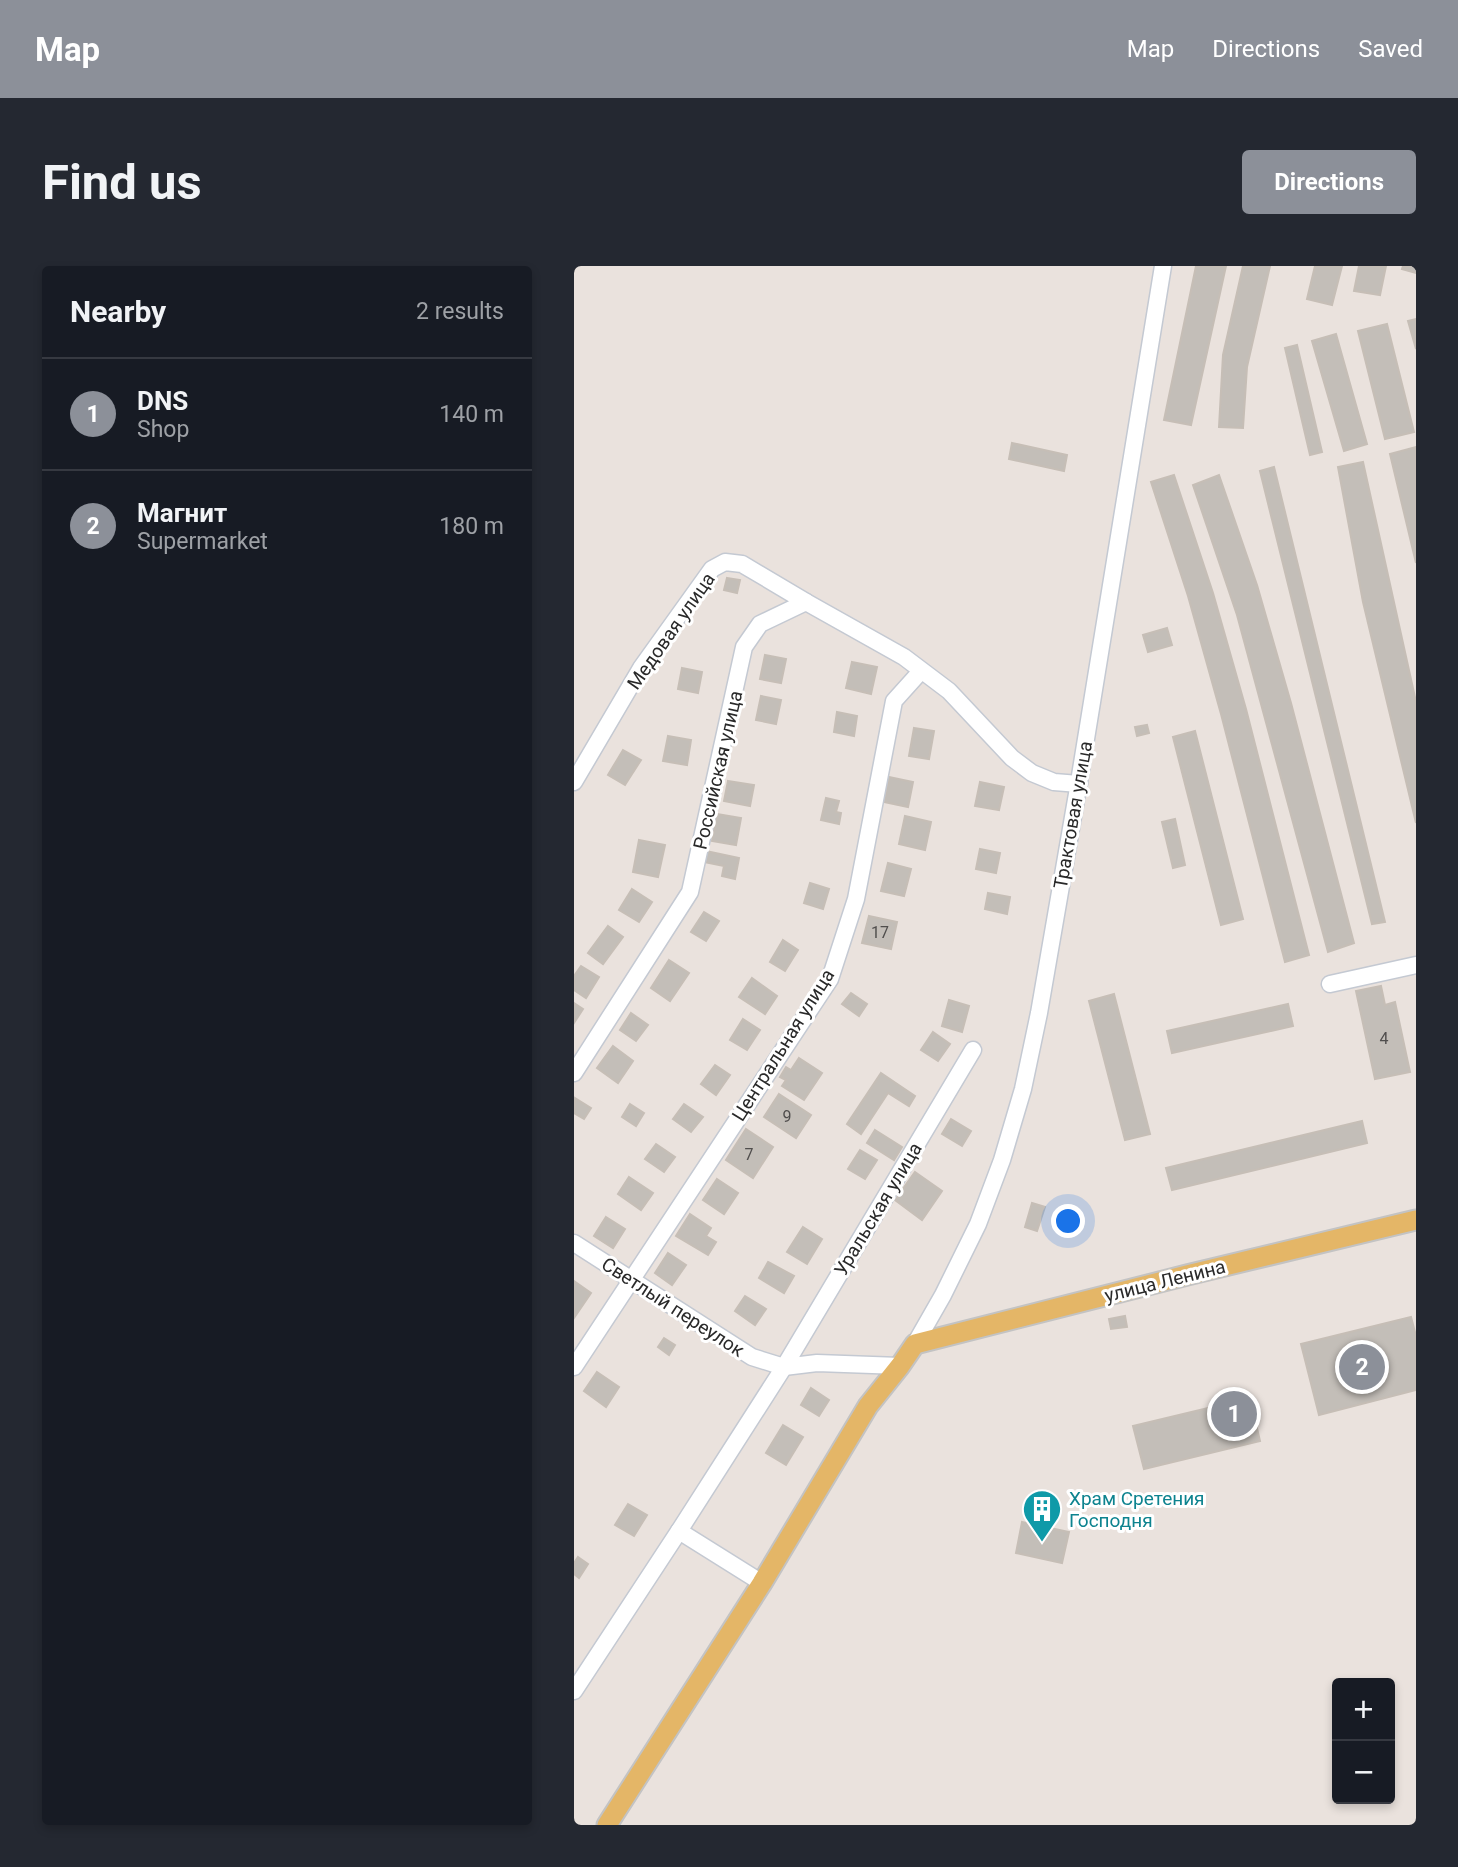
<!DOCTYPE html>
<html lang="en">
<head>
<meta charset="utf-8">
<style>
  body { margin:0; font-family:Roboto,sans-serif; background:#242831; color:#f1f3f6 }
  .controls { position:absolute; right:21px; bottom:21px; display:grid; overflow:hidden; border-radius:7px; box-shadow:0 4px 10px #0003 }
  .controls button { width:63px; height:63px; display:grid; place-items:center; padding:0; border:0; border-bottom:2px solid #363941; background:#171b24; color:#f1f3f6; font:35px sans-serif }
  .you { position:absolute; left:495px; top:956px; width:24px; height:24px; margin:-18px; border:5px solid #fff; border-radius:50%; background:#1a73e8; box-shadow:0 0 0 10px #1a73e833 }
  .badge { display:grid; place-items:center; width:46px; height:46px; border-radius:50%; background:#8c9099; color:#fff; font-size:23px; font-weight:700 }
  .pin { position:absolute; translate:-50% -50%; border:4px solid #fff; box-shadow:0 2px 7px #0006 }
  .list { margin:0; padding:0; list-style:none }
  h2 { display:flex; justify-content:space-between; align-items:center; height:91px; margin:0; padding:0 28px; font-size:30px }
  h2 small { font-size:23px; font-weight:400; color:#9ea1a6 }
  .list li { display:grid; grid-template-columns:46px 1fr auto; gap:21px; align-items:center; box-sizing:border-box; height:112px; padding:0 28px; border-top:2px solid #363941 }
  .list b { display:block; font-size:26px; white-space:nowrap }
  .list p { margin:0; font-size:23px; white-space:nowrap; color:#9ea1a6 }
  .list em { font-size:23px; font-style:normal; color:#9ea1a6 }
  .map { position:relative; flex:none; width:842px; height:1559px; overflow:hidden; border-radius:7px }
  header { display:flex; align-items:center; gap:42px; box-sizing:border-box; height:98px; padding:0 35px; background:#8c9099; color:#fff }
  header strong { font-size:33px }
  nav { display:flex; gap:38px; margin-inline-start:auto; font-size:24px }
  .intro { display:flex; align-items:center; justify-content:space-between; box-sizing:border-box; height:168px; padding:0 42px }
  h1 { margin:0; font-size:49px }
  .button { padding:18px 32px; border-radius:7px; background:#8c9099; color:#fff; font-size:24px; font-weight:700 }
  main { display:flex; gap:42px; padding:0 42px }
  aside { flex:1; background:#171b24; border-radius:7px; box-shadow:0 4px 10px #0003 }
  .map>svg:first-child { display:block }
  .building { fill:#c3beb8; stroke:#c6beb6; stroke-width:2 }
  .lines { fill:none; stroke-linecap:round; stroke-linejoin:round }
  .minor-casing { stroke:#c4c9d2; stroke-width:19 }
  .major-casing { stroke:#c3c3c3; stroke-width:23 }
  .minor { stroke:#fff; stroke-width:16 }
  .major { stroke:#e4b667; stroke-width:19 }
  .labels { text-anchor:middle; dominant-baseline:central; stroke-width:6; stroke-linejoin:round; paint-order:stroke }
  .number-label { font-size:16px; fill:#504e4d }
  .street-label { font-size:19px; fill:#292929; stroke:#fff }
  .culture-label { font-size:19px; fill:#0d838f; stroke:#fff; text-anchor:start }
</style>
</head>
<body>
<header>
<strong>Map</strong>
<nav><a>Map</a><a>Directions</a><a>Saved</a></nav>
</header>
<div class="intro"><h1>Find us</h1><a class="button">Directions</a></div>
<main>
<aside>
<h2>Nearby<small>2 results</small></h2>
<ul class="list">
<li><span class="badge">1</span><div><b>DNS</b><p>Shop</p></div><em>140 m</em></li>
<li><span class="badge">2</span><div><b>Магнит</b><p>Supermarket</p></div><em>180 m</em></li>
</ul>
</aside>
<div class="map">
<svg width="842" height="1559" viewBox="0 0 842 1559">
  <rect width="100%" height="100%" fill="#eae2dd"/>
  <!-- building -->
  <g class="building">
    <path d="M 622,0 L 652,0 L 617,159 L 590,154 Z"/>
    <path d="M 669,0 L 696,0 L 673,101 L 669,162 L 645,161 L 649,89 Z"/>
    <path d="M 741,0 L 768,0 L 758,39 L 733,33 Z"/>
    <path d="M 785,0 L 812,0 L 806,29 L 780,25 Z"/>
    <path d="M 829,0 L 842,0 L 842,7 L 828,3 Z"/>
    <path d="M 842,53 L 842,83 L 834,55 Z"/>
    <path d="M 813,58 L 840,166 L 811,173 L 784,65 Z"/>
    <path d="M 762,68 L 793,178 L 770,185 L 738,75 Z"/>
    <path d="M 723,79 L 748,186 L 736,189 L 711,82 Z"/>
    <path d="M 438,177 L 493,189 L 490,205 L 435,193 Z"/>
    <path d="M 842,181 L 842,297 L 816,188 Z"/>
    <path d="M 789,196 L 842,436 L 842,557 L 789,336 L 764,201 Z"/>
    <path d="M 700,201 L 811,656 L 798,658 L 686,205 Z"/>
    <path d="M 600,209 L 639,327 L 672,443 L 735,689 L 711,696 L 647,448 L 614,330 L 577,216 Z"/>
    <path d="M 645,209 L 683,319 L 717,437 L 780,677 L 754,686 L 663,349 L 619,219 Z"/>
    <path d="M 153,312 L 166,314 L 163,327 L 150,324 Z"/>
    <path d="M 593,362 L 598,379 L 574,386 L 569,369 Z"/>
    <path d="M 191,389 L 212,393 L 207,417 L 186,413 Z"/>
    <path d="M 278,396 L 303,401 L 297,428 L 272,422 Z"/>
    <path d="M 108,402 L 128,406 L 124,427 L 104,423 Z"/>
    <path d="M 187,430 L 207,434 L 202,458 L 182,454 Z"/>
    <path d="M 263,446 L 283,450 L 280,470 L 260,466 Z"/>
    <path d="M 573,459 L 575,467 L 563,470 L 561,461 Z"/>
    <path d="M 340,462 L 360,465 L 355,493 L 335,490 Z"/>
    <path d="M 621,465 L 669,653 L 647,659 L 599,471 Z"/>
    <path d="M 94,470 L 117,474 L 113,499 L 89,495 Z"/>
    <path d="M 49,484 L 67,494 L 51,519 L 34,509 Z"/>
    <path d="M 315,511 L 339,516 L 334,541 L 310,536 Z"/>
    <path d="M 154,515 L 180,519 L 176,540 L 150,535 Z"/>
    <path d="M 406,516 L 430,521 L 425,544 L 401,540 Z"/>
    <path d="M 252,532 L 265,535 L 262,546 L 267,547 L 265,558 L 247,554 Z"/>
    <path d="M 143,548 L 167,552 L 162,579 L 138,575 Z"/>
    <path d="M 331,550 L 357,556 L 351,584 L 325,578 Z"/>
    <path d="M 601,553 L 611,599 L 599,602 L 588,556 Z"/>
    <path d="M 65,574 L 91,579 L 84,611 L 59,606 Z"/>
    <path d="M 406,583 L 426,587 L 422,607 L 402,603 Z"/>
    <path d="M 132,585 L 165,592 L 161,613 L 148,610 L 150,600 L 130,596 Z"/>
    <path d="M 314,597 L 337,603 L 330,630 L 307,625 Z"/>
    <path d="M 236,617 L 255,623 L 249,643 L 230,637 Z"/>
    <path d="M 58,623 L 78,636 L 65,656 L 45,644 Z"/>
    <path d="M 414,627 L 436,631 L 433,648 L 411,643 Z"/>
    <path d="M 130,646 L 145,655 L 132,675 L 117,666 Z"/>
    <path d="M 295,650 L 323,656 L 317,683 L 288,677 Z"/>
    <path d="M 34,660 L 49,671 L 29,698 L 14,687 Z"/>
    <path d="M 209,674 L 224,684 L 211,705 L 196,696 Z"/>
    <path d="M 95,694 L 115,707 L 96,735 L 77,722 Z"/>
    <path d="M 7,700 L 25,711 L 12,732 L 0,724 L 0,710 Z"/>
    <path d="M 178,712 L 203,730 L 191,748 L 165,731 Z"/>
    <path d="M 807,720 L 811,739 L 821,736 L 836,806 L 801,813 L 782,725 Z"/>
    <path d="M 277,727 L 293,738 L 285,750 L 268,738 Z"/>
    <path d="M 540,728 L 576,868 L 551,874 L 515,735 Z"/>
    <path d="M 375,734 L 395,740 L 388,766 L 368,760 Z"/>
    <path d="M 0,737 L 9,743 L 0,757 Z"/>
    <path d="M 714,738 L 719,760 L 598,787 L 593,765 Z"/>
    <path d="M 57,747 L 74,759 L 62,775 L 46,764 Z"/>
    <path d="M 169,753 L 186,764 L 173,784 L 156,774 Z"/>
    <path d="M 359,766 L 376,778 L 364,795 L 347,784 Z"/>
    <path d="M 39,780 L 59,795 L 44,817 L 23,802 Z"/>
    <path d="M 225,792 L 248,807 L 230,834 L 208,820 L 212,814 L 206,811 L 212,801 L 217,804 Z"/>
    <path d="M 141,799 L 156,809 L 142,829 L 127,818 Z"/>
    <path d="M 307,807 L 341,830 L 335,840 L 314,827 L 287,868 L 273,858 Z"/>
    <path d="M 205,828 L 237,849 L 222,872 L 190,851 Z"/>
    <path d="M 1,832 L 17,842 L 10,853 L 0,847 Z"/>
    <path d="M 56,838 L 70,847 L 62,860 L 48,851 Z"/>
    <path d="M 110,838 L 129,851 L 117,866 L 99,853 Z"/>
    <path d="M 377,853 L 397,865 L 388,880 L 368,868 Z"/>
    <path d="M 788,855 L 793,877 L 598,924 L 592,902 Z"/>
    <path d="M 172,863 L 199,881 L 179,912 L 152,894 Z"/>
    <path d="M 301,864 L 328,881 L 320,894 L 293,877 Z"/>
    <path d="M 82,878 L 101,891 L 90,906 L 71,893 Z"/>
    <path d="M 286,884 L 303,894 L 291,913 L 274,903 Z"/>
    <path d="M 341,906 L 368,925 L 348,954 L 321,934 Z"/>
    <path d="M 55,911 L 79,927 L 67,944 L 44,928 Z"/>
    <path d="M 143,913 L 164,927 L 150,948 L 129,934 Z"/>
    <path d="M 458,937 L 471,941 L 463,965 L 451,961 Z"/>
    <path d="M 116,948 L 137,962 L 132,970 L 142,976 L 134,989 L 102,970 Z"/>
    <path d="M 32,951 L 51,963 L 39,982 L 20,970 Z"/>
    <path d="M 229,961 L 248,973 L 233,998 L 213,986 Z"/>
    <path d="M 94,987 L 112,999 L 98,1019 L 81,1007 Z"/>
    <path d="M 194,996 L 220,1010 L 210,1027 L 185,1012 Z"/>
    <path d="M 0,1015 L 17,1027 L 0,1052 Z"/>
    <path d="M 171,1030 L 192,1043 L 181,1059 L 161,1045 Z"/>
    <path d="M 551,1050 L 553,1061 L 537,1063 L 535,1053 Z"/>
    <path d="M 837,1051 L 842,1070 L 842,1124 L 745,1149 L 727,1078 Z"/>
    <path d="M 90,1072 L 101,1079 L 95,1089 L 84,1081 Z"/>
    <path d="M 23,1106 L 45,1121 L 32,1141 L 10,1125 Z"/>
    <path d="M 237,1122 L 255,1134 L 245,1150 L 227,1139 Z"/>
    <path d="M 676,1132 L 686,1175 L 570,1203 L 559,1160 Z"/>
    <path d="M 209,1159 L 229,1171 L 212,1199 L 192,1187 Z"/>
    <path d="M 54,1238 L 73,1249 L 60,1270 L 41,1259 Z"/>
    <path d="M 448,1256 L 495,1266 L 488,1297 L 442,1287 Z"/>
    <path d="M 4,1291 L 14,1298 L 5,1312 L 0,1308 L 0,1297 Z"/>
  </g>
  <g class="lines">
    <!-- minor casing -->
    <g class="minor-casing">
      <g id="minor">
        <path d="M 0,516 L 67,402 L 138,303 L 151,296 L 168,298 L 232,336"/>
        <path d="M 756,718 L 842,699"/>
        <path d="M 0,807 L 116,626 L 170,381 L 186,358 L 232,336 L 330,391 L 375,425 L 438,492 L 458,507 L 480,516 L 505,518"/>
        <path d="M 0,977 L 178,1091 L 210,1101 L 243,1097 L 326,1100"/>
        <path d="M 341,1078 L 369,1029 L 404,958 L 428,894 L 449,823 L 465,747 L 504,522 L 589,0"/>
        <path d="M 0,1101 L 256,713 L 282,633 L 320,435 L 347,405"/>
        <path d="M 105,1265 L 210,1101 L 399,784"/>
        <path d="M 0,1425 L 105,1265 L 188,1317"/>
      </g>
    </g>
    <!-- major casing -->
    <g class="major-casing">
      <path id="major" d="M 33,1559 L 188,1317 L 294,1140 L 326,1100 L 341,1078 L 613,1009 L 842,954"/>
    </g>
    <!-- minor -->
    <use href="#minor" class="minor"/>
    <!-- major -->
    <use href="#major" class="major"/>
  </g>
  <!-- icons -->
  <defs>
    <g id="building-pin" transform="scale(2.0125)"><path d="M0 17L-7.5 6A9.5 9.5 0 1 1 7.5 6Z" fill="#0f9aa8" stroke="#fff"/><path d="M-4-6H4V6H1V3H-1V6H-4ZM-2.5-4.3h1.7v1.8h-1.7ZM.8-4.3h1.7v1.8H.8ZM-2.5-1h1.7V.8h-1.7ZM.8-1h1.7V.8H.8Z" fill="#fff"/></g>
  </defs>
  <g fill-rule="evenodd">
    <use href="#building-pin" x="468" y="1243"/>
  </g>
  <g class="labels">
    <!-- number labels -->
    <g class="number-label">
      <text x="306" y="666">17</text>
      <text x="810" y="772">4</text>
      <text x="213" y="850">9</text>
      <text x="175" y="888">7</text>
    </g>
    <!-- street labels -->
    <g class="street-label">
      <text transform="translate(97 365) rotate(-55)">Медовая улица</text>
      <text transform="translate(144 504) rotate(-77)">Российская улица</text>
      <text transform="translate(499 549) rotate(-80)">Трактовая улица</text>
      <text transform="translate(209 779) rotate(-58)">Центральная улица</text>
      <text transform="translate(304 943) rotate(-59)">Уральская улица</text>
      <text transform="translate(591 1015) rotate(-14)">улица Ленина</text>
      <text transform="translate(99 1041) rotate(33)">Светлый переулок</text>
    </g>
    <!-- culture labels -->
    <g class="culture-label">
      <text x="495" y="1232">Храм Сретения<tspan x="495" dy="22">Господня</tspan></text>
    </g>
  </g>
</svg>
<div class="controls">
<button>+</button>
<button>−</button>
</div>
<div class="you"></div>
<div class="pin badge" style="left:660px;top:1148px">1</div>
<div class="pin badge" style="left:788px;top:1101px">2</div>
</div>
</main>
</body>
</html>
